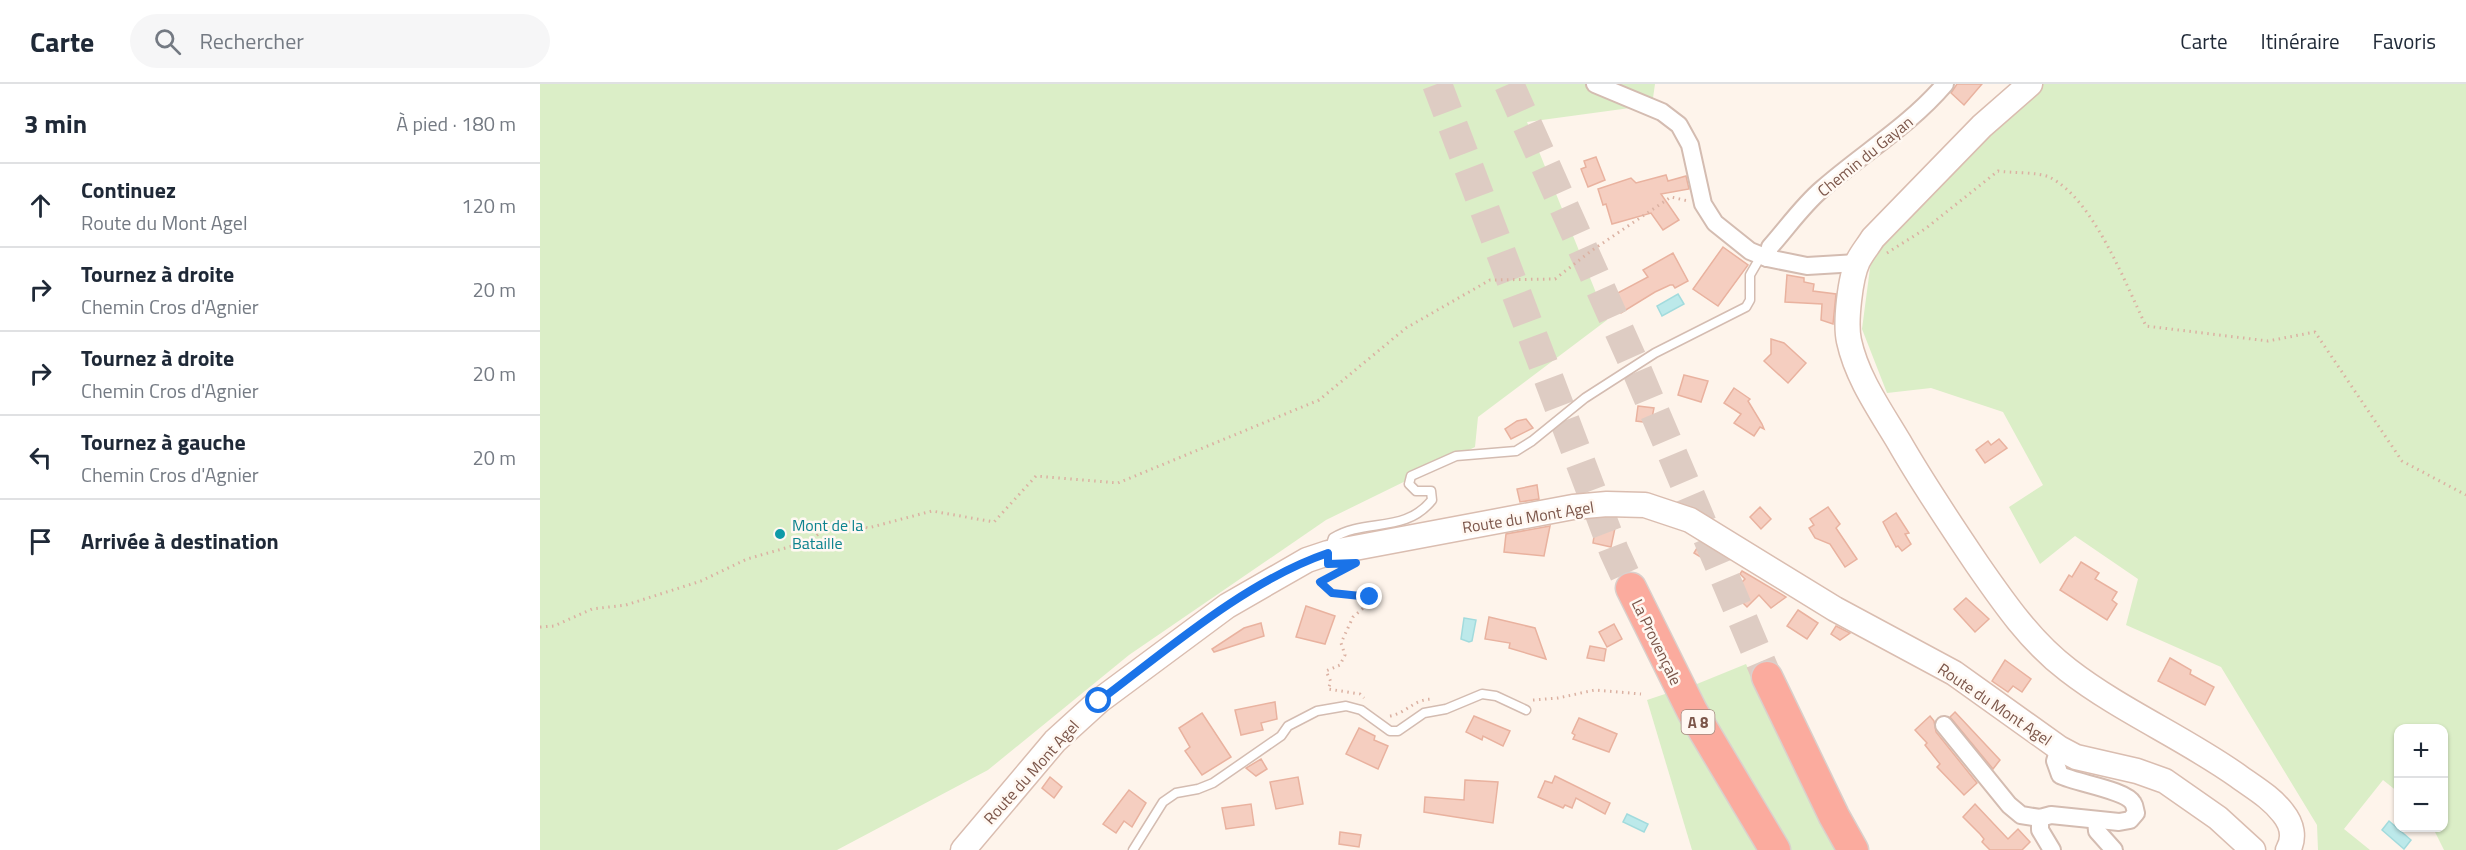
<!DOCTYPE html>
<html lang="fr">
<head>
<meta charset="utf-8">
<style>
  body { margin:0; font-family:"Titillium Web",sans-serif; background:#f6f6f7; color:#1f2937 }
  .controls { position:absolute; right:18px; bottom:18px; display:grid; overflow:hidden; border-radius:12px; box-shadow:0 2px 4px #0004 }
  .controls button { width:54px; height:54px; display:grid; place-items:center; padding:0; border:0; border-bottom:2px solid #e0e1e3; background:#fff; color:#1f2937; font:30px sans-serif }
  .stop { position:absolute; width:18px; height:18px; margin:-14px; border:4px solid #1a73e8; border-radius:50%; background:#fff }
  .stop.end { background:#1a73e8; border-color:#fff; box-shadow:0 2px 6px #0008 }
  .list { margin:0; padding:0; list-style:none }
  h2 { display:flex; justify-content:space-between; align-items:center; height:78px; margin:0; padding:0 24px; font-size:26px }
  h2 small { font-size:20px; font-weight:400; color:#747a83 }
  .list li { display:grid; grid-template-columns:39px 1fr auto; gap:18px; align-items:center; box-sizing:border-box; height:84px; padding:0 24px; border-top:2px solid #e0e1e3 }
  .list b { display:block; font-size:22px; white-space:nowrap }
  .list p { margin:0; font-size:20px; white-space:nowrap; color:#747a83 }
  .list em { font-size:20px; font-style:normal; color:#747a83 }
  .icon { flex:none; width:33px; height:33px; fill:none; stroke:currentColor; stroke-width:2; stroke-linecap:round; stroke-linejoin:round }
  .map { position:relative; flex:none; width:1926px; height:766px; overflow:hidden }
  header { display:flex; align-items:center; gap:36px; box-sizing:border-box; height:84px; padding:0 30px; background:#fff; border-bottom:2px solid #e0e1e3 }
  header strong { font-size:28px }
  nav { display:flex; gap:33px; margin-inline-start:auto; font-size:21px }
  .search { width:420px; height:54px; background:#f6f6f7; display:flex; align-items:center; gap:15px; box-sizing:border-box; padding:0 21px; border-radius:33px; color:#747a83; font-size:22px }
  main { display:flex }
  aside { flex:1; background:#fff }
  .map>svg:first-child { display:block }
  .green { fill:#dbeec7 }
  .water { fill:#bce9ea; stroke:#a2dbdd; stroke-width:1.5 }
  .building { fill:#f5cec0; stroke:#e9b29f; stroke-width:1.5 }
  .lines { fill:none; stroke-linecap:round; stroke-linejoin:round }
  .highway-tunnel { stroke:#deccc3; stroke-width:30; stroke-dasharray:30 15; stroke-linecap:butt }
  .lane-casing { stroke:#d4bcb1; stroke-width:11 }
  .street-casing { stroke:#d4bcb1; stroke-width:20 }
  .secondary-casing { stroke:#dabdb0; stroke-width:27 }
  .highway-casing { stroke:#dad0cc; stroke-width:33 }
  .path { stroke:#dbb1a2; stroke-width:3; stroke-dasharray:1.5 4.5; stroke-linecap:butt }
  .lane { stroke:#fff; stroke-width:8 }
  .street { stroke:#fff; stroke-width:16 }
  .secondary { stroke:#fff; stroke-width:24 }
  .highway { stroke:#fbab9e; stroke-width:30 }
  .route { stroke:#1a73e8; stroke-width:8 }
  .culture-dot { fill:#0f9aa8; stroke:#fff8f2; stroke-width:2 }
  .labels { text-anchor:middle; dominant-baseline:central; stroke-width:5; stroke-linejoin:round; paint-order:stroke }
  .shield { fill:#fff8f2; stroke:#a3877c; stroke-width:1.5 }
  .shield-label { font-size:15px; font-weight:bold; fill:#7c564a }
  .street-label { font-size:16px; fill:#7c564a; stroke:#fff8f2 }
  .culture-label { font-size:16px; fill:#0d838f; stroke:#fff8f2; text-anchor:start }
</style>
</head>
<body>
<header>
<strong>Carte</strong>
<div class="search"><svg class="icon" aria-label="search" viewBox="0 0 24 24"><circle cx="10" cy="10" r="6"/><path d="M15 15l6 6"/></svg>Rechercher</div>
<nav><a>Carte</a><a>Itinéraire</a><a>Favoris</a></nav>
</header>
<main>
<aside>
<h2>3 min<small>À pied · 180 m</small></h2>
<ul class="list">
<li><svg class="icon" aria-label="ahead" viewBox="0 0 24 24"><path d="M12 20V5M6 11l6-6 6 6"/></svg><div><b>Continuez</b><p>Route du Mont Agel</p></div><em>120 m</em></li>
<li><svg class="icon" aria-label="right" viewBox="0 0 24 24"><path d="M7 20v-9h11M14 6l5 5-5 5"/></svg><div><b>Tournez à droite</b><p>Chemin Cros d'Agnier</p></div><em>20 m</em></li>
<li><svg class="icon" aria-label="right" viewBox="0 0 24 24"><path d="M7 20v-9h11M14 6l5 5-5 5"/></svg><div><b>Tournez à droite</b><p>Chemin Cros d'Agnier</p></div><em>20 m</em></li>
<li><svg class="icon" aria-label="left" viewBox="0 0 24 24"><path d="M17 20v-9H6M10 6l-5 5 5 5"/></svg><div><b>Tournez à gauche</b><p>Chemin Cros d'Agnier</p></div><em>20 m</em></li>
<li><svg class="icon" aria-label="arrive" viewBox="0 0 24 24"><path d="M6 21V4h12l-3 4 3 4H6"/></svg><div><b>Arrivée à destination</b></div></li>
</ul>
</aside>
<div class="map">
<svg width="1926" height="766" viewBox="0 0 1926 766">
  <rect width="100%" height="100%" fill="#fef4eb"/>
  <!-- green -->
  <g class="green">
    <path d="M 0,0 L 1115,0 L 1112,21 L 987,38 L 1067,236 L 938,333 L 935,363 L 786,436 L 589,571 L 448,686 L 297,766 L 0,766 Z"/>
    <path d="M 1486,0 L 1926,0 L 1926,766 L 1904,766 L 1893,744 L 1904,744 L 1904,644 L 1858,644 L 1858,708 L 1843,696 L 1804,745 L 1830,766 L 1778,766 L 1777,741 L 1681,583 L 1586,541 L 1598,495 L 1535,452 L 1500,480 L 1469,423 L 1503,401 L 1463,328 L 1391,304 L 1347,309 L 1322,245 L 1332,169 Z"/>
    <path d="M 1206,580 L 1295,766 L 1250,766 L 1152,602 Z"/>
    <path d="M 1128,609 L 1219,766 L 1152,766 L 1107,616 Z"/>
  </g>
  <!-- water -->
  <g class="water">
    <path d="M 1138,210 L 1144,220 L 1122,232 L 1117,222 Z"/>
    <path d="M 924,534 L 936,536 L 932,557 L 929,558 L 921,555 Z"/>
    <path d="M 1087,730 L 1108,740 L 1104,748 L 1083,738 Z"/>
    <path d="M 1849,737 L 1871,756 L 1864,765 L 1842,746 Z"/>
  </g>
  <!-- building -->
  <g class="building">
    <path d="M 1417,0 L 1442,0 L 1424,21 L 1411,9 Z"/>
    <path d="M 1056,73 L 1065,96 L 1048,103 L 1041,85 L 1046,83 L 1044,77 Z"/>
    <path d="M 1126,91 L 1128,97 L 1146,92 L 1149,105 L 1121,110 L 1139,136 L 1123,146 L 1111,129 L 1072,140 L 1066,120 L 1063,121 L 1058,105 L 1091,94 L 1096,99 Z"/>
    <path d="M 1183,163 L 1208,181 L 1178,222 L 1153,205 Z"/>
    <path d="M 1133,169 L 1148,197 L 1135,204 L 1133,201 L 1130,201 L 1115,208 L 1081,229 L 1072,212 L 1108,193 L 1103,186 Z"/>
    <path d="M 1247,191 L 1264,194 L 1264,198 L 1274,200 L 1273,207 L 1296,210 L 1293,240 L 1281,236 L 1282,220 L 1245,218 Z"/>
    <path d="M 1231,255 L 1244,259 L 1266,279 L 1248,299 L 1224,277 L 1231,270 Z"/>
    <path d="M 1144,291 L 1168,297 L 1161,318 L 1138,311 Z"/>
    <path d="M 1194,304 L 1210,315 L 1208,317 L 1222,340 L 1224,345 L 1220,343 L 1214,352 L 1194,339 L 1201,330 L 1184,319 Z"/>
    <path d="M 1098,322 L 1114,324 L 1111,339 L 1096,337 Z"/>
    <path d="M 986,335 L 993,344 L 971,355 L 965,345 L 977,337 Z"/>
    <path d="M 1459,355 L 1467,364 L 1445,379 L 1436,366 L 1448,357 L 1451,361 Z"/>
    <path d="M 997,401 L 999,415 L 980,418 L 977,405 Z"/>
    <path d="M 1220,423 L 1231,435 L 1221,445 L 1210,433 Z"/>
    <path d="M 1288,423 L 1300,440 L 1296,444 L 1317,475 L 1305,483 L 1290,460 L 1275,454 L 1269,444 L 1274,441 L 1270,435 Z"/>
    <path d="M 1356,429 L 1369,449 L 1365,450 L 1371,460 L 1362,467 L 1358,462 L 1356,463 L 1343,438 Z"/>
    <path d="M 1056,440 L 1075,444 L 1071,463 L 1053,459 Z"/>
    <path d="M 1010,442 L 1004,472 L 964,468 L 966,450 Z"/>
    <path d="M 1160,459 L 1178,470 L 1172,480 L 1154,469 Z"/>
    <path d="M 1541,478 L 1559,489 L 1555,495 L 1577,508 L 1572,516 L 1577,520 L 1567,536 L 1520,506 L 1529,491 L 1532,493 Z"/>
    <path d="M 1202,487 L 1209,491 L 1246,513 L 1231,524 L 1219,511 L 1207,523 L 1192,508 L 1205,495 L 1200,490 Z"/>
    <path d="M 1426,514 L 1449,535 L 1435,548 L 1414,525 Z"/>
    <path d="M 766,522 L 795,532 L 785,560 L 756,553 Z"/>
    <path d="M 1258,526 L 1278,539 L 1267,555 L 1247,542 Z"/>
    <path d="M 949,533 L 995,544 L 1006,575 L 969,564 L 970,559 L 945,555 Z"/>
    <path d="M 721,539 L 724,552 L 674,568 L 672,565 L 704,544 Z"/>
    <path d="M 1074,540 L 1082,555 L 1067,563 L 1059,548 Z"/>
    <path d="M 1296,542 L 1310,549 L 1300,556 L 1291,550 Z"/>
    <path d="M 1050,562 L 1066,565 L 1064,577 L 1047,574 Z"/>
    <path d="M 1630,574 L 1651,586 L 1650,590 L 1674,603 L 1665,621 L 1618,597 Z"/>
    <path d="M 1465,576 L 1491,595 L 1482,608 L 1473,602 L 1468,608 L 1452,597 Z"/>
    <path d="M 735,618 L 737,635 L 721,639 L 723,646 L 701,651 L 695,626 Z"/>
    <path d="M 1415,628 L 1460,676 L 1453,685 L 1410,633 Z"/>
    <path d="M 662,629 L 691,673 L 662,691 L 645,667 L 650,663 L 639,644 Z"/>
    <path d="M 934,632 L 970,647 L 963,662 L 943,652 L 942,656 L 926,648 Z"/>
    <path d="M 1390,632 L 1394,637 L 1396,648 L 1437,699 L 1424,711 L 1397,683 L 1400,680 L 1385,661 L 1387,659 L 1375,646 Z"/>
    <path d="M 1039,634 L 1077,650 L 1069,668 L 1033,655 L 1035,651 L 1032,649 Z"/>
    <path d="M 819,644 L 835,652 L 834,656 L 848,662 L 838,685 L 806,670 Z"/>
    <path d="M 721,675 L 727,685 L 716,692 L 706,684 Z"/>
    <path d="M 1015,692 L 1070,719 L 1065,730 L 1036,714 L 1032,724 L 1025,721 L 1023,724 L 998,713 L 1005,697 L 1012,699 Z"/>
    <path d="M 510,693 L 522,703 L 514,714 L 502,704 Z"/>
    <path d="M 758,693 L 763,720 L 736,725 L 730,698 Z"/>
    <path d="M 925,696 L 958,698 L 953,739 L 884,728 L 885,713 L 924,716 Z"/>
    <path d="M 589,706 L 606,719 L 592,743 L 584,737 L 576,749 L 563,740 Z"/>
    <path d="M 711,720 L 714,741 L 686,745 L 682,724 Z"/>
    <path d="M 1435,720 L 1468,755 L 1478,745 L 1490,758 L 1482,766 L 1450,766 L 1442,758 L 1444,755 L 1440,750 L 1423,733 Z"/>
    <path d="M 800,748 L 821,751 L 819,763 L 799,760 Z"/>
  </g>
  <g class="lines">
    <!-- highway-tunnel -->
    <g class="highway-tunnel">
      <path d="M 897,0 L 1074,467 L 1091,504"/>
      <path d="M 969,0 L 1095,282 L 1227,593"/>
    </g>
    <!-- lane casing -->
    <g class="lane-casing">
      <g id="lane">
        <path d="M 789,466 L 793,454 C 825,434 865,450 892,416 L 891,407 L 876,407 L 869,400 L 871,392 L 916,372 L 976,367 L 992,357 L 1045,314 L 1115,269 L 1206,223 L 1210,216 L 1210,191 L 1221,172"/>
        <path d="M 593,766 L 623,718 L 636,709 L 658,705 L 673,699 L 741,652 L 748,642 L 777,627 L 806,622 L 821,626 L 850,647 L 858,647 L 884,629 L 906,625 L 942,610 L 956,612 L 986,626"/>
      </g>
    </g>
    <!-- street casing -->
    <g class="street-casing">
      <g id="street">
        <path d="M 1055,0 L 1122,28 L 1139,41 L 1150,61 L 1163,120 L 1175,139 L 1210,167 L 1227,174 L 1267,182 L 1317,179"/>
        <path d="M 1227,174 L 1230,163 C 1247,144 1263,121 1282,105 C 1323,69 1369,42 1405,0"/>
        <path d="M 1404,641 L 1469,721 L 1481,731 L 1500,734 L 1511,731 L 1579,738 L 1590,736 L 1596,729 C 1595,726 1595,722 1593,719 C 1586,706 1536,699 1520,691 L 1515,677 L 1519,664"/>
        <path d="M 1500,734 L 1500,746 L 1512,766"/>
        <path d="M 1556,736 L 1557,747 L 1574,766"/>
      </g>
    </g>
    <!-- secondary casing -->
    <g class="secondary-casing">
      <g id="secondary">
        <path d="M 1490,0 L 1442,42 L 1333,154 C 1328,162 1322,169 1318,177 C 1310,194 1305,239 1309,257 C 1317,294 1340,326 1359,358 C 1383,400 1410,440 1437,480 C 1464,519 1491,558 1528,586 C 1581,627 1643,653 1698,692 C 1713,703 1731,713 1743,729 C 1752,740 1755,754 1748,766"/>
        <path d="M 423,766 L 515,657 L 559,617 L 687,522 L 767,476 L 788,469 L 1033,423 L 1067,420 L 1105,421 L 1150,436 L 1295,525 L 1414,589 L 1519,664 L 1536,673 L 1597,687 L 1625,697 L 1678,734 L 1713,766"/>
      </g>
    </g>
    <!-- highway casing -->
    <g class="highway-casing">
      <g id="highway">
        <path d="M 1091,504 L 1152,627 L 1235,766"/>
        <path d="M 1227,593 L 1294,732 L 1313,766"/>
      </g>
    </g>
    <!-- path -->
    <g class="path">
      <path d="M 1347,169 L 1385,145 L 1458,87 C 1471,89 1498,88 1509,93 C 1553,114 1585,199 1606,242 L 1728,257 L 1775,248 L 1862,377 L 1926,411"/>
      <path d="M 799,488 L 780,498 L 792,509 L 830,513 L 828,520 L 813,533 L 801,559 L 805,571 L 800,581 L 786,587 L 791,598 L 788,605 L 820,610 L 824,614"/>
      <path d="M 0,543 L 14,542 L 52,525 L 86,521 L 161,497 L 207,475 L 270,457 L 289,441 L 309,438 L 328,444 L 392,427 L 454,438 L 496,392 L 578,399 L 779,316 L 866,244 L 950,196 L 1015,195 L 1051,167 L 1131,113 L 1148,117"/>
      <path d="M 993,616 L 1018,614 L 1055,606 L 1101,610"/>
      <path d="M 850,632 C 867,629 873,615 893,615"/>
    </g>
    <!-- lane -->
    <use href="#lane" class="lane"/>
    <!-- street -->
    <use href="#street" class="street"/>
    <!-- secondary -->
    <use href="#secondary" class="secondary"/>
    <!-- highway -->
    <use href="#highway" class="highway"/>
  </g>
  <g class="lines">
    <!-- route -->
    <path class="route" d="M 559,617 C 628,565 706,497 788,469 L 788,480 L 816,479 L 780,498 L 792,509 L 830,513"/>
  </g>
  <!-- markers -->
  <circle class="culture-dot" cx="240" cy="450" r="6"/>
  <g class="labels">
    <!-- shield labels -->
    <rect class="shield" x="1141.5" y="626" width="33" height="24" rx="4.5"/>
    <g class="shield-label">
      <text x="1158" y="638">A 8</text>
    </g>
    <!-- street labels -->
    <g class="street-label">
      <text transform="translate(1325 72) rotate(-39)">Chemin du Gayan</text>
      <text transform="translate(988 433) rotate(-9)">Route du Mont Agel</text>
      <text transform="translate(1117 558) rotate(64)">La Provençale</text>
      <text transform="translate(1455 620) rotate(34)">Route du Mont Agel</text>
      <text transform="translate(491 688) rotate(-48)">Route du Mont Agel</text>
    </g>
    <!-- culture labels -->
    <g class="culture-label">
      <text x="252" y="441">Mont de la<tspan x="252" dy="18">Bataille</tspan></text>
    </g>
  </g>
</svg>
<div class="controls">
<button>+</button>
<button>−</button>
</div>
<div class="stop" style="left:559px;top:617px"></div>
<div class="stop end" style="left:830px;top:513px"></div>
</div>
</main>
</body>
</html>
